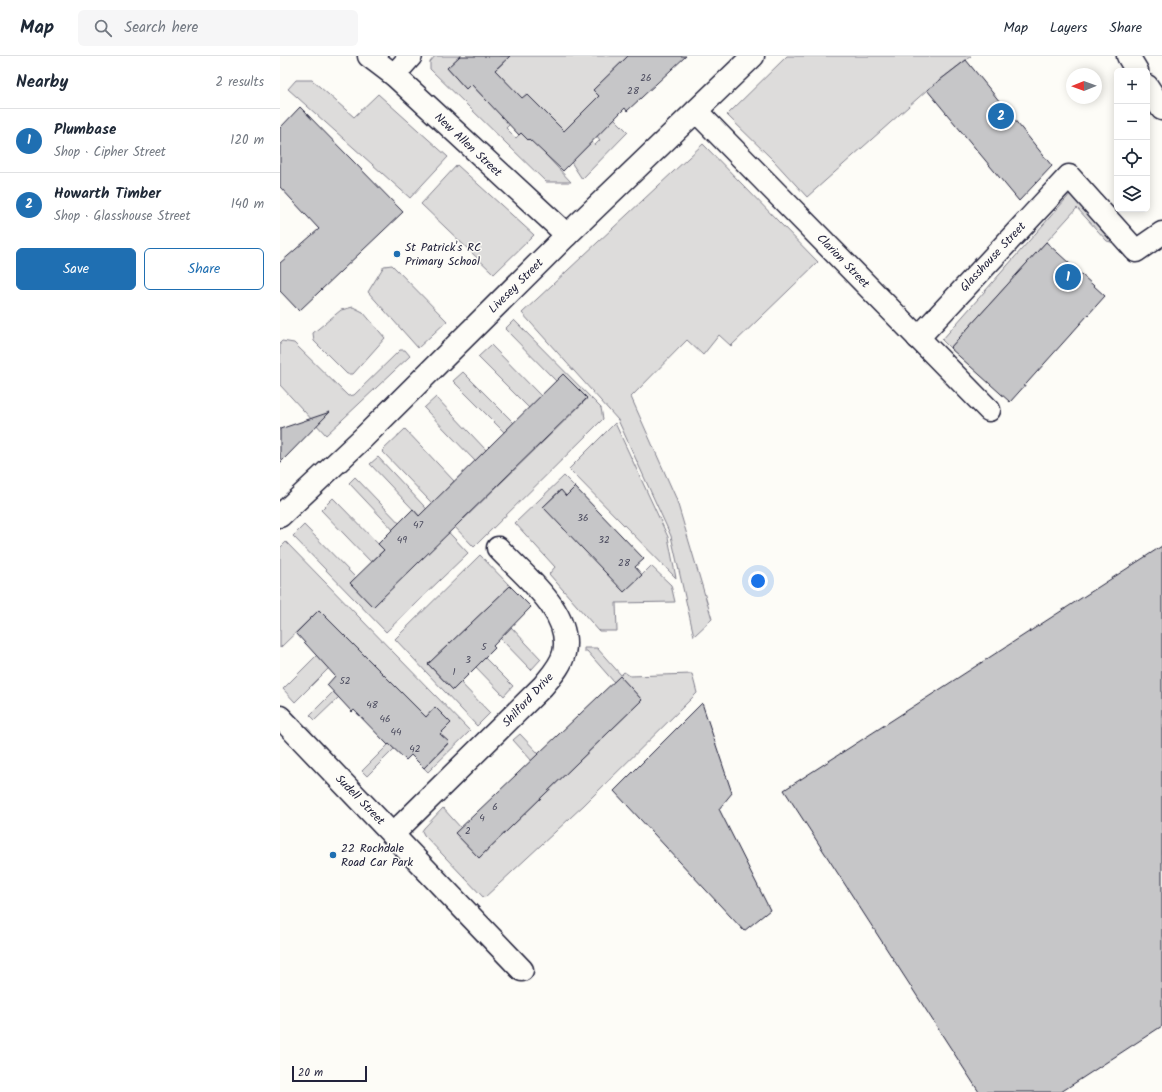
<!DOCTYPE html>
<html lang="en">
<head>
<meta charset="utf-8">
<style>
  body { margin:0; font-family:Kalam,sans-serif; background:#f6f6f7; color:#1f2937 }
  .controls { position:absolute; right:12px; top:12px; display:grid; overflow:hidden; border-radius:6px; box-shadow:0 2px 10px #0003 }
  .controls button { width:36px; height:36px; display:grid; place-items:center; padding:0; border:0; border-bottom:1px solid #e0e1e3; background:#fff; color:#1f2937; font:20px sans-serif }
  .compass { position:absolute; left:786px; top:12px; width:36px; height:36px; border-radius:50%; background:#fff; box-shadow:0 2px 10px #0003; rotate:269deg }
  .scale { position:absolute; left:12px; bottom:10px; width:75px; box-sizing:border-box; padding-left:4px; border:2px solid #22223b; border-top:0; font-size:11px; line-height:14px; white-space:nowrap; color:#22223b; -webkit-text-stroke:3px #fdfcf7; paint-order:stroke }
  .you { position:absolute; left:478px; top:525px; width:14px; height:14px; margin:-10px; border:3px solid #fff; border-radius:50%; background:#1a73e8; box-shadow:0 0 0 6px #1a73e833 }
  .badge { display:grid; place-items:center; width:26px; height:26px; border-radius:50%; background:#1f6fb2; color:#fff; font-size:13px; font-weight:700 }
  .pin { position:absolute; translate:-50% -50%; border:2px solid #fff; box-shadow:0 1px 4px #0006 }
  .list { margin:0; padding:0; list-style:none }
  h2 { display:flex; justify-content:space-between; align-items:center; height:52px; margin:0; padding:0 16px; font-size:17px }
  h2 small { font-size:13px; font-weight:400; color:#747a83 }
  .list li { display:grid; grid-template-columns:26px 1fr auto; gap:12px; align-items:center; box-sizing:border-box; height:64px; padding:0 16px; border-top:1px solid #e0e1e3 }
  .list b { display:block; font-size:15px; white-space:nowrap }
  .list p { margin:0; font-size:13px; white-space:nowrap; color:#747a83 }
  .list em { font-size:13px; font-style:normal; color:#747a83 }
  .actions { display:flex; gap:8px; padding:12px 16px }
  .actions a { flex:1; padding:9px 0; border:1px solid #1f6fb2; border-radius:6px; text-align:center; font-size:14px; color:#1f6fb2 }
  .actions .main { background:#1f6fb2; color:#fff }
  .icon { flex:none; width:22px; height:22px; fill:none; stroke:currentColor; stroke-width:2; stroke-linecap:round; stroke-linejoin:round }
  .map { position:relative; flex:none; width:882px; height:1036px; overflow:hidden }
  header { display:flex; align-items:center; gap:24px; box-sizing:border-box; height:56px; padding:0 20px; background:#fff; border-bottom:1px solid #e0e1e3 }
  header strong { font-size:19px }
  nav { display:flex; gap:22px; margin-inline-start:auto; font-size:14px }
  .search { width:280px; height:36px; background:#f6f6f7; display:flex; align-items:center; gap:10px; box-sizing:border-box; padding:0 14px; border-radius:6px; color:#747a83; font-size:15px }
  main { display:flex }
  aside { flex:1; background:#fff }
  .map>svg:first-child { display:block }
  .green { fill:#dddcdb; stroke:#807f8b; fill-rule:evenodd }
  .building { fill:#c6c6c8; stroke:#22223b }
  .lines { fill:none; stroke-linecap:round; stroke-linejoin:round }
  .street-casing { stroke:#22223b; stroke-width:25 }
  .secondary-casing { stroke:#22223b; stroke-width:25 }
  .highway-casing { stroke:#22223b; stroke-width:25 }
  .street { stroke:#fdfcf7; stroke-width:22 }
  .secondary { stroke:#fdfcf7; stroke-width:22 }
  .highway { stroke:#fdfcf7; stroke-width:22 }
  .poi-dot { fill:#1f6fb2; stroke:#fdfcf7; stroke-width:1.5 }
  .labels { text-anchor:middle; dominant-baseline:central; stroke-width:3; stroke-linejoin:round; paint-order:stroke }
  .number-label { font-size:10px; fill:#4b4b5e }
  .street-label { font-size:12px; fill:#22223b; stroke:#fdfcf7 }
  .poi-label { font-size:12px; fill:#22223b; stroke:#fdfcf7; text-anchor:start }
</style>
</head>
<body>
<header>
<strong>Map</strong>
<div class="search"><svg class="icon" aria-label="search" viewBox="0 0 24 24"><circle cx="10" cy="10" r="6"/><path d="M15 15l6 6"/></svg>Search here</div>
<nav><a>Map</a><a>Layers</a><a>Share</a></nav>
</header>
<main>
<aside>
<h2>Nearby<small>2 results</small></h2>
<ul class="list">
<li><span class="badge">1</span><div><b>Plumbase</b><p>Shop · Cipher Street</p></div><em>120 m</em></li>
<li><span class="badge">2</span><div><b>Howarth Timber</b><p>Shop · Glasshouse Street</p></div><em>140 m</em></li>
</ul>
<div class="actions"><a class="main">Save</a><a>Share</a></div>
</aside>
<div class="map">
<svg width="882" height="1036" viewBox="0 0 882 1036">
  <rect width="100%" height="100%" fill="#fdfcf7"/>
  <filter id="ink" filterUnits="userSpaceOnUse"><feTurbulence type="fractalNoise" baseFrequency=".025" numOctaves="2"/><feDisplacementMap in="SourceGraphic" scale="8" xChannelSelector="R" yChannelSelector="G"/><feConvolveMatrix kernelMatrix="1 2 1 2 8 2 1 2 1" color-interpolation-filters="sRGB"/></filter>
  <g filter="url(#ink)">
    <!-- green -->
    <g class="green">
      <path d="M 155,0 L 180,0 L 167,12 L 186,33 L 191,28 L 209,47 L 228,28 L 210,9 L 212,7 L 218,12 L 224,6 L 219,0 L 348,0 L 313,34 L 336,57 L 333,61 L 348,76 L 302,123 L 291,106 L 312,86 L 315,89 L 320,84 L 317,80 L 312,47 L 263,96 L 291,126 L 266,126 L 150,13 L 150,6 ZM 247,38 L 270,62 L 248,84 L 241,77 L 236,82 L 226,72 L 231,67 L 224,60 Z"/>
      <path d="M 507,0 L 691,0 L 647,34 L 527,141 L 494,105 L 447,59 Z"/>
      <path d="M 16,24 L 32,24 L 74,61 L 98,38 L 168,101 L 130,142 L 8,33 Z"/>
      <path d="M 423,88 L 538,206 L 451,290 L 439,279 L 423,299 L 407,284 L 351,341 L 396,442 L 432,563 L 414,580 L 391,480 L 338,364 L 242,257 Z"/>
      <path d="M 177,109 L 254,179 L 214,218 L 141,148 Z"/>
      <path d="M 792,136 L 842,189 L 827,185 L 797,152 L 670,292 L 662,284 Z"/>
      <path d="M 112,209 L 167,265 L 138,292 L 88,236 L 104,210 Z"/>
      <path d="M 73,251 L 83,256 L 105,282 L 73,318 L 67,318 L 34,285 L 33,277 L 61,254 Z"/>
      <path d="M 234,264 L 321,352 L 323,363 L 194,491 L 102,395 L 125,373 L 174,425 L 161,439 L 184,463 L 307,343 L 276,325 L 225,273 Z"/>
      <path d="M 2,285 L 14,287 L 68,340 L 74,339 L 120,294 L 125,294 L 130,300 L 46,379 L 0,329 L 0,287 Z"/>
      <path d="M 211,289 L 261,340 L 249,352 L 198,301 Z"/>
      <path d="M 183,316 L 234,367 L 224,376 L 173,325 Z"/>
      <path d="M 156,341 L 206,394 L 195,405 L 144,352 Z"/>
      <path d="M 335,367 L 388,481 L 396,522 L 289,413 Z"/>
      <path d="M 98,401 L 188,497 L 106,576 L 13,480 L 24,469 L 76,522 L 162,484 L 90,408 Z"/>
      <path d="M 284,420 L 295,431 L 286,440 L 280,434 L 263,451 L 362,519 L 371,510 L 391,529 L 395,546 L 336,547 L 337,575 L 319,575 L 269,518 L 275,511 L 235,467 Z"/>
      <path d="M 75,421 L 125,473 L 118,479 L 69,427 Z"/>
      <path d="M 53,442 L 104,494 L 91,506 L 41,454 Z"/>
      <path d="M 6,486 L 190,675 L 148,716 L 144,712 L 169,687 L 160,678 L 155,652 L 145,662 L 39,554 L 0,592 L 0,492 Z"/>
      <path d="M 200,499 L 230,530 L 148,608 L 169,630 L 177,623 L 210,657 L 197,670 L 115,583 Z"/>
      <path d="M 231,571 L 261,603 L 251,614 L 220,582 Z"/>
      <path d="M 304,592 L 317,592 L 341,619 L 344,616 L 350,620 L 412,618 L 417,637 L 304,749 L 204,842 L 144,779 L 142,775 L 144,772 L 163,752 L 181,772 L 176,777 L 199,802 L 362,644 L 340,621 L 334,626 L 307,595 L 304,595 Z"/>
      <path d="M 37,599 L 49,612 L 15,646 L 3,633 Z"/>
      <path d="M 202,599 L 233,630 L 224,640 L 193,608 Z"/>
      <path d="M 53,636 L 59,641 L 35,664 L 30,659 Z"/>
      <path d="M 240,678 L 259,698 L 252,705 L 233,684 Z"/>
      <path d="M 114,683 L 119,688 L 87,720 L 82,715 Z"/>
    </g>
    <!-- building -->
    <g class="building">
      <path d="M 180,0 L 230,0 L 215,14 L 242,42 L 247,38 L 284,75 L 319,40 L 313,34 L 348,0 L 406,0 L 347,55 L 345,52 L 283,115 L 249,83 L 248,84 L 241,77 L 239,79 L 191,28 L 186,33 L 167,12 Z"/>
      <path d="M 686,4 L 772,110 L 739,145 L 647,34 Z"/>
      <path d="M 20,51 L 123,156 L 19,255 L 0,235 L 0,207 L 39,173 L 0,131 L 0,72 Z"/>
      <path d="M 766,186 L 825,240 L 730,346 L 670,292 Z"/>
      <path d="M 283,318 L 307,342 L 93,551 L 70,527 L 104,494 L 98,488 L 133,453 L 139,460 Z"/>
      <path d="M 50,356 L 0,407 L 0,373 Z"/>
      <path d="M 295,431 L 364,503 L 355,511 L 362,519 L 344,536 L 263,451 L 281,434 L 286,440 Z"/>
      <path d="M 882,490 L 882,970 L 781,1036 L 699,1036 L 504,734 Z"/>
      <path d="M 230,530 L 251,551 L 213,590 L 215,592 L 173,634 L 148,608 Z"/>
      <path d="M 39,554 L 146,661 L 155,651 L 171,667 L 160,678 L 169,686 L 144,712 L 131,699 L 126,704 L 109,688 L 108,689 L 74,654 L 72,656 L 47,629 L 55,620 L 16,577 Z"/>
      <path d="M 340,620 L 362,644 L 199,802 L 175,777 Z"/>
      <path d="M 422,647 L 452,737 L 439,753 L 490,854 L 464,875 L 334,735 Z"/>
    </g>
    <g class="lines">
      <!-- street casing -->
      <g class="street-casing">
        <g id="street">
          <path d="M 89,0 L 114,19 L 287,179"/>
          <path d="M 114,19 L 131,0"/>
          <path d="M 416,55 L 709,354"/>
          <path d="M 638,282 L 789,120 L 856,195 L 882,177"/>
          <path d="M 0,661 L 242,914"/>
          <path d="M 113,778 L 263,630 C 271,620 281,610 284,597 C 293,556 243,519 218,492"/>
        </g>
      </g>
      <!-- secondary casing -->
      <g class="secondary-casing">
        <path id="secondary" d="M 0,460 L 84,381 L 287,179 L 473,0"/>
      </g>
      <!-- highway casing -->
      <g class="highway-casing">
        <g id="highway">
          <path d="M 848,0 L 857,15"/>
          <path d="M 867,30 L 882,53"/>
        </g>
      </g>
      <!-- street -->
      <use href="#street" class="street"/>
      <!-- secondary -->
      <use href="#secondary" class="secondary"/>
      <!-- highway -->
      <use href="#highway" class="highway"/>
    </g>
  </g>
  <!-- markers -->
  <g class="poi-dot">
    <circle cx="117" cy="198" r="4"/>
    <circle cx="53" cy="799" r="4"/>
  </g>
  <g class="labels">
    <!-- number labels -->
    <g class="number-label">
      <text x="366" y="22">26</text>
      <text x="353" y="35">28</text>
      <text x="303" y="462">36</text>
      <text x="138" y="469">47</text>
      <text x="122" y="484">49</text>
      <text x="324" y="484">32</text>
      <text x="344" y="507">28</text>
      <text x="204" y="591">5</text>
      <text x="188" y="604">3</text>
      <text x="174" y="616">1</text>
      <text x="65" y="625">52</text>
      <text x="92" y="649">48</text>
      <text x="105" y="663">46</text>
      <text x="116" y="676">44</text>
      <text x="135" y="693">42</text>
      <text x="215" y="751">6</text>
      <text x="202" y="762">4</text>
      <text x="188" y="775">2</text>
    </g>
    <!-- street labels -->
    <g class="street-label">
      <text transform="translate(188 89) rotate(43)">New Allen Street</text>
      <text transform="translate(713 201) rotate(-47)">Glasshouse Street</text>
      <text transform="translate(563 205) rotate(46)">Clarion Street</text>
      <text transform="translate(236 230) rotate(-45)">Livesey Street</text>
      <text transform="translate(248 644) rotate(-47)">Shilford Drive</text>
      <text transform="translate(80 744) rotate(46)">Sudell Street</text>
    </g>
    <!-- poi labels -->
    <g class="poi-label">
      <text x="125" y="191">St Patrick's RC<tspan x="125" dy="14">Primary School</tspan></text>
      <text x="61" y="792">22 Rochdale<tspan x="61" dy="14">Road Car Park</tspan></text>
    </g>
  </g>
</svg>
<div class="controls">
<button>+</button>
<button>−</button>
<button><svg class="icon" aria-label="locate" viewBox="0 0 24 24"><circle cx="12" cy="12" r="6"/><path d="M12 2v4M12 18v4M2 12h4M18 12h4"/></svg></button>
<button><svg class="icon" aria-label="layers" viewBox="0 0 24 24"><path d="M12 4l9 5-9 5-9-5zM3 14l9 5 9-5"/></svg></button>
</div>
<svg class="compass" viewBox="-18 -18 36 36"><path d="M0-13l5 13h-10z" fill="#e53935"/><path d="M0 13l5-13h-10z" fill="#747a83"/></svg>
<div class="scale">20 m</div>
<div class="you"></div>
<div class="pin badge" style="left:788px;top:221px">1</div>
<div class="pin badge" style="left:721px;top:60px">2</div>
</div>
</main>
</body>
</html>
